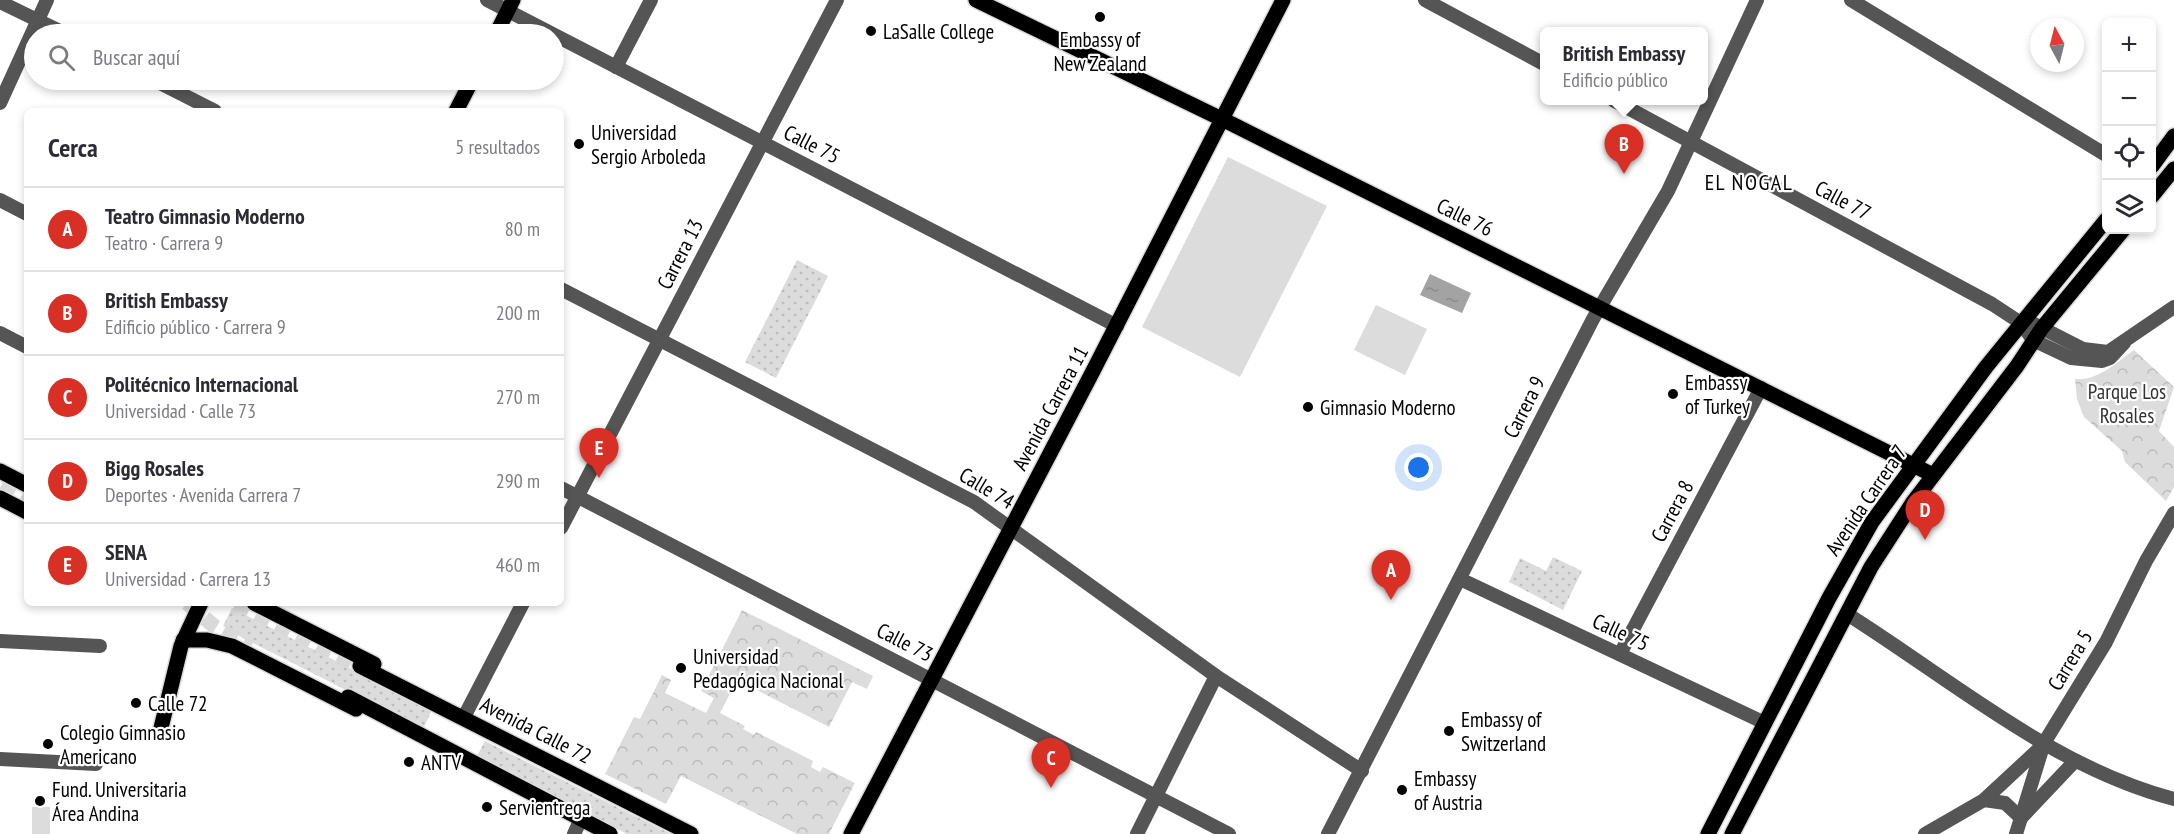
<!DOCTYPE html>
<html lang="es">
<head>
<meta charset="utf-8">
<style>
  body { margin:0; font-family:"PT Sans Narrow",sans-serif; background:#f2f2f3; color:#2b2b33 }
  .controls { position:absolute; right:18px; top:18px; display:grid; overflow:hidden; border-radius:9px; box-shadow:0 3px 9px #0003 }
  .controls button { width:54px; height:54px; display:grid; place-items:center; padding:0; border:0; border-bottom:2px solid #e1e1e2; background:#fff; color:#2b2b33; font:30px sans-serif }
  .compass { position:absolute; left:2030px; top:18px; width:54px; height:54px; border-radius:50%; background:#fff; box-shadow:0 3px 9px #0003; rotate:353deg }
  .you { position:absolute; left:1419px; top:468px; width:21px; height:21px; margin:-15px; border:4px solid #fff; border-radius:50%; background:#1a73e8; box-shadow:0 0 0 9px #1a73e833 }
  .badge { display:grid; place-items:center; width:39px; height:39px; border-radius:50%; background:#d93025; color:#fff; font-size:20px; font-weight:700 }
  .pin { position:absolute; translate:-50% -50px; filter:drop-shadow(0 2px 3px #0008) }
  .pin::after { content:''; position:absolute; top:32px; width:21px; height:18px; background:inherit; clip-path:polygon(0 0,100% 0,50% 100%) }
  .popup { position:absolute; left:1540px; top:27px; width:168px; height:78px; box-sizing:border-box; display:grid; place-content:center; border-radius:9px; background:#fff; filter:drop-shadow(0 2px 4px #0005); font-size:20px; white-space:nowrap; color:#7c7c81 }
  .popup b { font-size:22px; color:#2b2b33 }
  .popup::after { content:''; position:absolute; left:50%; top:100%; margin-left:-12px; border:12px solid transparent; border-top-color:#fff }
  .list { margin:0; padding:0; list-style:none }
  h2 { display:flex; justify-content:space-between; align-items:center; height:78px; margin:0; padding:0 24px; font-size:26px }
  h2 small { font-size:20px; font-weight:400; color:#7c7c81 }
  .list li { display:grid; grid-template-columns:39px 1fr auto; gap:18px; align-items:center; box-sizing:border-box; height:84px; padding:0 24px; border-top:2px solid #e1e1e2 }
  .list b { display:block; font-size:22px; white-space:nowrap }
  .list p { margin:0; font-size:20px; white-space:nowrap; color:#7c7c81 }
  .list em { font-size:20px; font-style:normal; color:#7c7c81 }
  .icon { flex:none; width:33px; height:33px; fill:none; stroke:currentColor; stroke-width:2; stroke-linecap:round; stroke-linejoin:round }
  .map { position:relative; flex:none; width:2174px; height:834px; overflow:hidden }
  .search { position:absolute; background:#fff; box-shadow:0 3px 9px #0003; left:24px; top:24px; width:540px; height:66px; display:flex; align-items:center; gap:15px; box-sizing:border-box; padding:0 21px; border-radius:33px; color:#7c7c81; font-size:22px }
  .panel { position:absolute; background:#fff; box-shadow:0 3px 9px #0003; left:24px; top:108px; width:540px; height:498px; border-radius:9px }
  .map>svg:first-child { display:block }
  .grass { fill:url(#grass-dots) }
  .park { fill:url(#park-crowns) }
  .garden { fill:#dcdcdc }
  .water { fill:url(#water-ripples) }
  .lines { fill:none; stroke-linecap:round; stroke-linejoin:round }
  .major-tunnel { stroke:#d9d9d9; stroke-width:15; stroke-dasharray:15 8; stroke-linecap:butt }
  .major-casing { stroke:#dbdbdb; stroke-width:18 }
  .minor { stroke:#555; stroke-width:14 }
  .major { stroke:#000; stroke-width:15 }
  .poi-dot { fill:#000; stroke:#fff; stroke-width:2 }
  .labels { text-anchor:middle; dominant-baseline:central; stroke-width:4.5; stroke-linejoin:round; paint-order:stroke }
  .poi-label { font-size:21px; fill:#000; stroke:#fff; text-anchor:start }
  .street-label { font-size:21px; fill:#000; stroke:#fff }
  .park-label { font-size:21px; fill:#333; stroke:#fff }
  .neighbourhood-label { font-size:22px; letter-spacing:1.5px; fill:#000; stroke:#fff }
</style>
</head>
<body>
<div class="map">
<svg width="2174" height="834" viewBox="0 0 2174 834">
  <defs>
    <pattern id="grass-dots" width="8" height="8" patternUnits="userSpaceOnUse" patternTransform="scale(1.5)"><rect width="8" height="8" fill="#dcdcdc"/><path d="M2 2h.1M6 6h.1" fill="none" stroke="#bbb" stroke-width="1.8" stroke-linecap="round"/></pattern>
    <pattern id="park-crowns" width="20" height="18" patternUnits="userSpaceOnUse" patternTransform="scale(1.5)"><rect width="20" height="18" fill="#dcdcdc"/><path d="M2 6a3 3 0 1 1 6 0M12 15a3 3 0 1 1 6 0" fill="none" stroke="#bbb"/></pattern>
    <pattern id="water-ripples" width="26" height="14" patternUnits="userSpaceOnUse" patternTransform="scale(1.5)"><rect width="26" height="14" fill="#a3a3a3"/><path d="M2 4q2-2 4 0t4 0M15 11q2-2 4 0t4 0" fill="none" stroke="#8b8b8b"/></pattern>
  </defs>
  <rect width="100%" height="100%" fill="#fff"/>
  <!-- grass -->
  <g class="grass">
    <path d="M 797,260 L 828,276 L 776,378 L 745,362 Z"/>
    <path d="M 1553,557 L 1582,571 L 1563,610 L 1509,582 L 1520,558 L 1546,571 Z"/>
    <path d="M 232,608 L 432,710 L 423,729 L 233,633 L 223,626 Z"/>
    <path d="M 485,741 L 671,834 L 627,834 L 476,758 Z"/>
  </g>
  <!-- park -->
  <g class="park">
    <path d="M 2134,350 L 2174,387 L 2159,431 L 2174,447 L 2174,487 L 2166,501 L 2125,462 L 2122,451 L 2084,417 L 2077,399 L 2075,379 C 2098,381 2116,363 2134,350 Z"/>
    <path d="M 742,610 L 873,676 L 867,689 L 852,682 L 829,727 L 737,680 L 720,713 L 745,726 L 743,729 L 754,735 L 756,732 L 813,761 L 811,767 L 820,772 L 823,767 L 855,783 L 829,834 L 797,834 L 681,776 L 666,804 L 605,774 L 634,717 L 640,719 L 662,675 L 671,680 L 665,693 L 706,713 L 714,698 L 701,691 Z"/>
  </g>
  <!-- garden -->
  <g class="garden">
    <path d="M 1228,157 L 1327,206 L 1240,377 L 1142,327 Z"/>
    <path d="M 1376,305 L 1427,329 L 1405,375 L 1354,350 Z"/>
    <rect x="32" y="807" width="18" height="27"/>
  </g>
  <!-- water -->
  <path class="water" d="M 1430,274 L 1471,293 L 1462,313 L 1420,295 Z"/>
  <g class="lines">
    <!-- major-tunnel -->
    <g class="major-tunnel">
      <path d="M 0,488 L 27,501"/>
      <path d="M 187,603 L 214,626 L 250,648"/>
      <path d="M 236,603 L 360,666"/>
    </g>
    <!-- major casing -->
    <g class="major-casing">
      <g id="major">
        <path d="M 976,0 L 1234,125 L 1933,475"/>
        <path d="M 496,34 L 513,0"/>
        <path d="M 456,111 L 472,80"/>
        <path d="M 2152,166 L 2174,136"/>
        <path d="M 2152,196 L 2174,169"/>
        <path d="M 0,471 L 27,485"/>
        <path d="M 0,498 L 27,512"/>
        <path d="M 254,603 L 374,664"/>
        <path d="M 183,640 L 207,640 L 232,646 L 356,709"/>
        <path d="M 360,666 L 691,834"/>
        <path d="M 348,697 L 610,834"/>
        <path d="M 160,732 L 181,646 L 201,603"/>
        <path d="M 851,834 L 1092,373 L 1283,0"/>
        <path d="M 1708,834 L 1829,598 L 1872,522 L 1986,367 L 2106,220"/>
        <path d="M 1732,834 L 1871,567 L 1913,502 L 2017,366 L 2042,328 L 2123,230"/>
      </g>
    </g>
    <!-- minor -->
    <g class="minor">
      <path d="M 487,0 L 1117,326"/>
      <path d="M 1425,0 L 1544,64"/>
      <path d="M 1851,0 L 2106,155"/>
      <path d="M 0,2 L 66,34"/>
      <path d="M 616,67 L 651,0"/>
      <path d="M 154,80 L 215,111"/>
      <path d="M 1613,100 L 1992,304 L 2021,323 L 2033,340 L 2071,358 L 2102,361 L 2110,358 L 2124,343"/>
      <path d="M 0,103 L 47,0"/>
      <path d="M 0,200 L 27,214"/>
      <path d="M 561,289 L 974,502 L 1216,676 L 1362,771"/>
      <path d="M 2021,323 L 2030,322 L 2083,349 L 2108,352 L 2174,307"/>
      <path d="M 0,333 L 27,347"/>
      <path d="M 561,488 L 1229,834"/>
      <path d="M 561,528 L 837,0"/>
      <path d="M 1460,579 L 1765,723"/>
      <path d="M 1847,614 C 1952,680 2052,767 2174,799"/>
      <path d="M 0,641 L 100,646"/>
      <path d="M 1620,654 L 1761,388"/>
      <path d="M 464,717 L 523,603"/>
      <path d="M 0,759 L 96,764"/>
      <path d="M 1984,800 L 2005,803 L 2021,818 L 2075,761"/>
      <path d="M 574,834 L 581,819"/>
      <path d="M 1137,834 L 1216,676"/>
      <path d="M 1328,834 L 1593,319 L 1668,191 L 1757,0"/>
      <path d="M 1925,834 L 1984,800 L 2040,748"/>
      <path d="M 2016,834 L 2044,743 L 2106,642 L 2146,561 L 2174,513"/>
    </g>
    <!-- major -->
    <use href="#major" class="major"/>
  </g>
  <!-- markers -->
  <g class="poi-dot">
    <circle cx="1100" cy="17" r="6"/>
    <circle cx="871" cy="31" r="6"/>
    <circle cx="579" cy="144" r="6"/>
    <circle cx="1673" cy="394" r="6"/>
    <circle cx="1308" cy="407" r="6"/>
    <circle cx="681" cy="668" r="6"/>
    <circle cx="136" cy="703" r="6"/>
    <circle cx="1449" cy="731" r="6"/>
    <circle cx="48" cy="744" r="6"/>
    <circle cx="409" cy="762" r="6"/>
    <circle cx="1402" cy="790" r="6"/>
    <circle cx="40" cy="801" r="6"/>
    <circle cx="487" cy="807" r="6"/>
  </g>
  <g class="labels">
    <!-- poi labels -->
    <g class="poi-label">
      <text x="883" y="31">LaSalle College</text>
      <text x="1100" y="39" text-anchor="middle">Embassy of<tspan x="1100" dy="24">New Zealand</tspan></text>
      <text x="591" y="132">Universidad<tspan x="591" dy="24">Sergio Arboleda</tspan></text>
      <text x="1685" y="382">Embassy<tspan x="1685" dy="24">of Turkey</tspan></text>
      <text x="1320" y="407">Gimnasio Moderno</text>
      <text x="693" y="656">Universidad<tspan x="693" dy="24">Pedagógica Nacional</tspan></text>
      <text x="148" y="703">Calle 72</text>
      <text x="1461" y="719">Embassy of<tspan x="1461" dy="24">Switzerland</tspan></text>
      <text x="60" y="732">Colegio Gimnasio<tspan x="60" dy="24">Americano</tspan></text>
      <text x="421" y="762">ANTV</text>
      <text x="1414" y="778">Embassy<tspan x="1414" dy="24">of Austria</tspan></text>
      <text x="52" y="789">Fund. Universitaria<tspan x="52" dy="24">Área Andina</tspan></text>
      <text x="499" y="807">Servientrega</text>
    </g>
    <!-- street labels -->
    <g class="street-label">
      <text transform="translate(812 144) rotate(27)">Calle 75</text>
      <text transform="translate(1843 200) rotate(28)">Calle 77</text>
      <text transform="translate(1465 217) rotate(26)">Calle 76</text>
      <text transform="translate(680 254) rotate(-63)">Carrera 13</text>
      <text transform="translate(1524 407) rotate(-63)">Carrera 9</text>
      <text transform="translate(1050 408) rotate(-62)">Avenida Carrera 11</text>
      <text transform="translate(987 488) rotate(31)">Calle 74</text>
      <text transform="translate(1866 500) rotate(-56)">Avenida Carrera 7</text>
      <text transform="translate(1672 511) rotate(-62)">Carrera 8</text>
      <text transform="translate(1621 632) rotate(25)">Calle 75</text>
      <text transform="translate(905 642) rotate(27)">Calle 73</text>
      <text transform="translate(2070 660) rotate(-59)">Carrera 5</text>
      <text transform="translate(536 730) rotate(27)">Avenida Calle 72</text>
    </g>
    <!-- park labels -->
    <g class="park-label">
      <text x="2127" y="391">Parque Los<tspan x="2127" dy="24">Rosales</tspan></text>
    </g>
    <!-- neighbourhood labels -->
    <g class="neighbourhood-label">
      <text x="1749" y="182">EL NOGAL</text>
    </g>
  </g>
</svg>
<div class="controls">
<button>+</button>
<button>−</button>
<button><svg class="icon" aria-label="locate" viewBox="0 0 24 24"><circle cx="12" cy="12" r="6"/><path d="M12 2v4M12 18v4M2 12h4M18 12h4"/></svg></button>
<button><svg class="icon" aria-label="layers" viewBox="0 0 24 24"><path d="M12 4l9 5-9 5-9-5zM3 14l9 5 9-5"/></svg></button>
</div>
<svg class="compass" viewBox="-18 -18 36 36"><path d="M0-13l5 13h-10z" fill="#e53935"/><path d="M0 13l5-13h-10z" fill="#7c7c81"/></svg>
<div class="you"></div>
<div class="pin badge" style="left:1391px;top:600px">A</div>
<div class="pin badge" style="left:1624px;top:174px">B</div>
<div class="popup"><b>British Embassy</b>Edificio público</div>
<div class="pin badge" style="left:1051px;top:788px">C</div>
<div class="pin badge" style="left:1925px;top:540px">D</div>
<div class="pin badge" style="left:599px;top:478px">E</div>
<div class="search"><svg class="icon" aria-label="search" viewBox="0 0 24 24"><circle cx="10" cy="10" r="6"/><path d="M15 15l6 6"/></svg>Buscar aquí</div>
<section class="panel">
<h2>Cerca<small>5 resultados</small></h2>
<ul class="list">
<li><span class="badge">A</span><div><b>Teatro Gimnasio Moderno</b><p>Teatro · Carrera 9</p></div><em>80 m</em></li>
<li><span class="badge">B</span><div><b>British Embassy</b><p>Edificio público · Carrera 9</p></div><em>200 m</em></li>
<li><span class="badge">C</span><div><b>Politécnico Internacional</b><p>Universidad · Calle 73</p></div><em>270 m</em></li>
<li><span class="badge">D</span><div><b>Bigg Rosales</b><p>Deportes · Avenida Carrera 7</p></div><em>290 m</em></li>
<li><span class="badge">E</span><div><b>SENA</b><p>Universidad · Carrera 13</p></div><em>460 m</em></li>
</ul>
</section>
</div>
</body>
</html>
